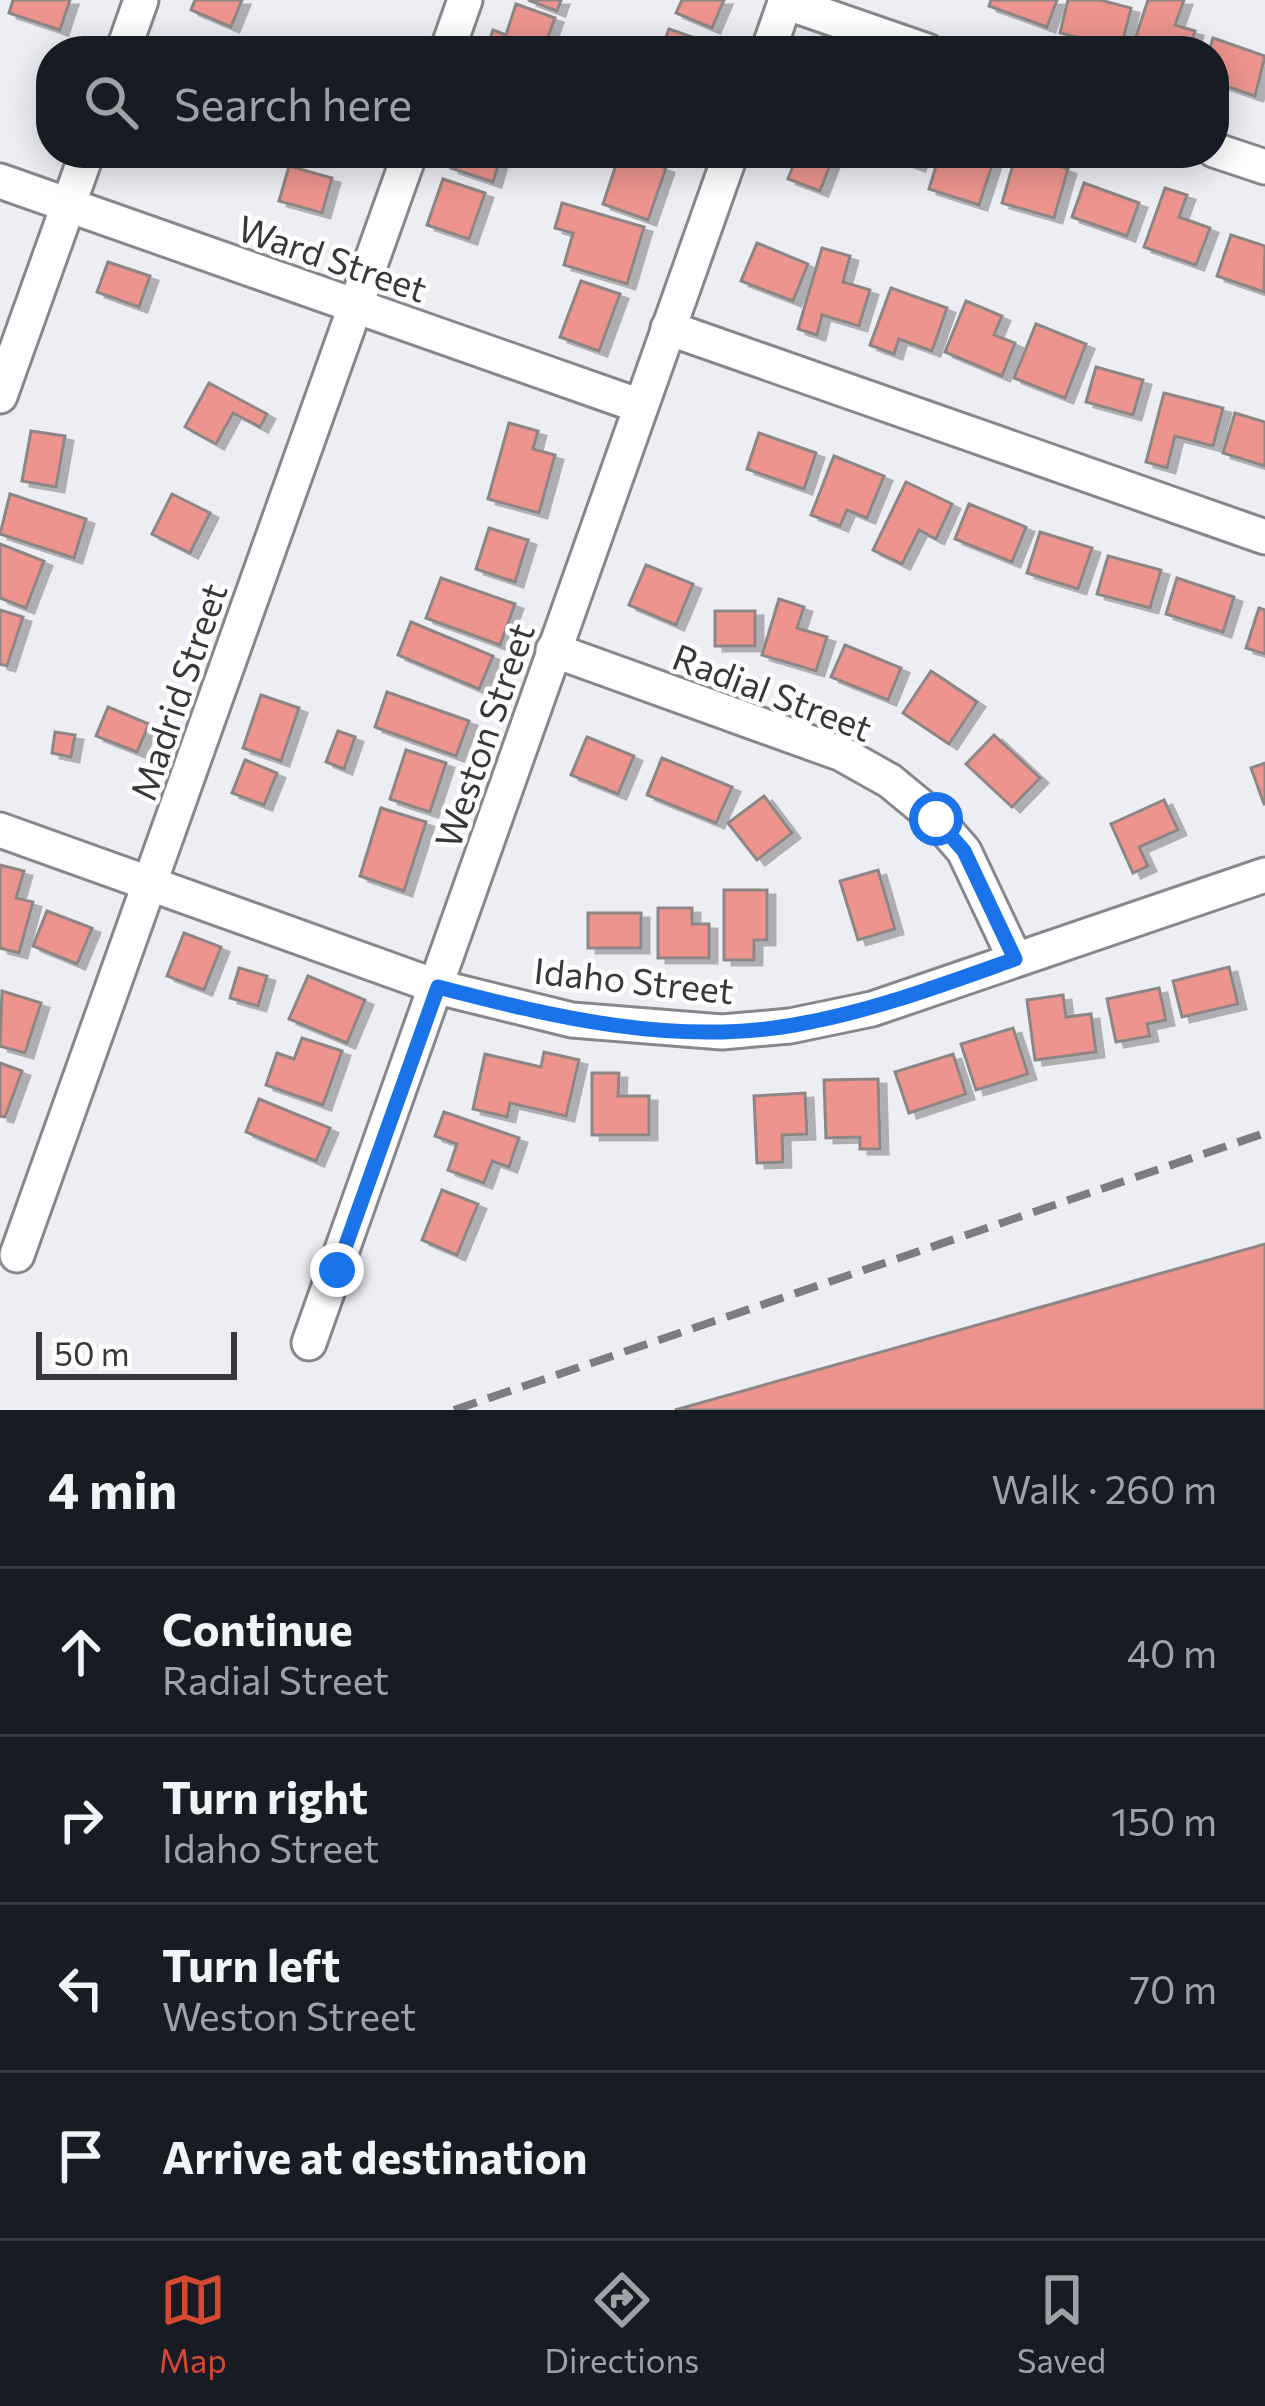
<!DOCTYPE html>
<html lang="en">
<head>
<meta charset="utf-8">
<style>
  body { margin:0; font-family:Commissioner,sans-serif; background:#242831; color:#f1f3f6 }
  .scale { position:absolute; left:36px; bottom:30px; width:201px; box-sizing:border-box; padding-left:12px; border:6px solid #38383b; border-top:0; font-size:33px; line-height:42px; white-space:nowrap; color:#38383b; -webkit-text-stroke:9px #fff; paint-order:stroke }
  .stop { position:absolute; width:36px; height:36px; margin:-27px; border:9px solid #1a73e8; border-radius:50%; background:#fff }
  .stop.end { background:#1a73e8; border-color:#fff; box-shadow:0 3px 12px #0008 }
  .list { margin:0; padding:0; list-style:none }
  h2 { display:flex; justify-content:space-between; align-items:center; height:156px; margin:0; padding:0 48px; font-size:51px }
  h2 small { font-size:39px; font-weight:400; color:#9ea1a6 }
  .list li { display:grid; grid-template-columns:78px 1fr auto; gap:36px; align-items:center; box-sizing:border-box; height:168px; padding:0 48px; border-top:3px solid #363941 }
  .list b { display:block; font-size:45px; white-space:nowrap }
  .list p { margin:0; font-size:39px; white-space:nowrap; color:#9ea1a6 }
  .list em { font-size:39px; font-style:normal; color:#9ea1a6 }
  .icon { flex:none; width:66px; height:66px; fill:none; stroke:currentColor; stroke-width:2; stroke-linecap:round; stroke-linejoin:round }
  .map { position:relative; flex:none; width:1265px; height:1410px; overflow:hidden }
  .search { position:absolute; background:#171b24; box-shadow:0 6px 30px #0003; left:36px; right:36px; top:36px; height:132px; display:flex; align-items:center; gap:30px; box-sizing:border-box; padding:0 42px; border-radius:48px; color:#9ea1a6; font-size:45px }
  .sheet { height:828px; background:#171b24 }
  nav { display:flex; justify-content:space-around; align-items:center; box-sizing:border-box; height:168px; border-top:3px solid #363941; background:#171b24; font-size:33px; color:#9ea1a6 }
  nav a { display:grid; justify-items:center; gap:6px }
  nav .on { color:#d54932 }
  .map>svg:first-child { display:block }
  .building { fill:#ed948e; stroke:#8e8685; stroke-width:3; filter:url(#shadow) }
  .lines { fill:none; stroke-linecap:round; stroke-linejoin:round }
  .minor-casing { stroke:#87878d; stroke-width:39 }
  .minor { stroke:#fff; stroke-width:33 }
  .rail { stroke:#7c7c81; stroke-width:8; stroke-dasharray:24 12; stroke-linecap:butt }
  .route { stroke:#1a73e8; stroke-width:15 }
  .labels { text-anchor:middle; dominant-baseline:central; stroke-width:9; stroke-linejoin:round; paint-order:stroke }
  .street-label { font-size:36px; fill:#38383b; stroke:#fff }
</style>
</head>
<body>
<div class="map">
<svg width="1265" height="1410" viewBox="0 0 1265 1410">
  <defs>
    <filter id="shadow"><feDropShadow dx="8" dy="5" stdDeviation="0" flood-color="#0004"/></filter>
  </defs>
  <rect width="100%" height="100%" fill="#ededf4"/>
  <!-- building -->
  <g class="building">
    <path d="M 13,0 L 70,0 L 60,30 L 9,13 Z"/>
    <path d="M 195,0 L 242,0 L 231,27 L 191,10 Z"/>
    <path d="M 528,0 L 561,0 L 557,11 Z"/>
    <path d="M 682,0 L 724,0 L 712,28 L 676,13 Z"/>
    <path d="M 991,0 L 1057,0 L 1047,27 L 989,6 Z"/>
    <path d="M 1068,0 L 1100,0 L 1131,8 L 1121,48 L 1060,33 Z"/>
    <path d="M 1148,0 L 1184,0 L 1175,25 L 1195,31 L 1189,51 L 1131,51 Z"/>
    <path d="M 516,4 L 555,18 L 543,51 L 486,51 L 493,30 L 506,35 Z"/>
    <path d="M 669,29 L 709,43 L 706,51 L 661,51 Z"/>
    <path d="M 1213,38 L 1265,56 L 1255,96 L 1214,82 L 1214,51 L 1209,51 Z"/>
    <path d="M 456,153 L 502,153 L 493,182 L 451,168 Z"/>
    <path d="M 620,153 L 666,168 L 648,220 L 603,204 Z"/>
    <path d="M 798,153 L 813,153 L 832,160 L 820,191 L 788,179 Z"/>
    <path d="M 882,153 L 922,153 L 917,166 Z"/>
    <path d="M 940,153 L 996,153 L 979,205 L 929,189 Z"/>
    <path d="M 1016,154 L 1068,169 L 1054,218 L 1002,203 Z"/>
    <path d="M 289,166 L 332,178 L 322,213 L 279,201 Z"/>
    <path d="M 443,179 L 485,193 L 469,239 L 427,225 Z"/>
    <path d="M 1084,183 L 1139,203 L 1127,236 L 1072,217 Z"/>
    <path d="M 1165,188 L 1187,195 L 1179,217 L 1210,228 L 1196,265 L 1144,247 Z"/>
    <path d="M 562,203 L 644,227 L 627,284 L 564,265 L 573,233 L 555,228 Z"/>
    <path d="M 1231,235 L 1265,246 L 1264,292 L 1217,276 Z"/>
    <path d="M 757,243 L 808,264 L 793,301 L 741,281 Z"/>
    <path d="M 822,248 L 850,256 L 843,282 L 870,290 L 859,326 L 822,315 L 817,335 L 798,329 Z"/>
    <path d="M 108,262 L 150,276 L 139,307 L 97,292 Z"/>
    <path d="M 581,281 L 620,294 L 599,351 L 560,337 Z"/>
    <path d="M 891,288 L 947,308 L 932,351 L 899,339 L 894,354 L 870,345 Z"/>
    <path d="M 966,301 L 1002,316 L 994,335 L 1015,343 L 1002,376 L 945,352 Z"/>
    <path d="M 1036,324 L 1086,344 L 1065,398 L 1014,378 Z"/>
    <path d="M 1096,367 L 1143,380 L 1133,415 L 1086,402 Z"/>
    <path d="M 209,383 L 267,414 L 260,427 L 233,413 L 216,444 L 185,427 Z"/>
    <path d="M 1164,393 L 1223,408 L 1213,446 L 1175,436 L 1167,468 L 1146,462 Z"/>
    <path d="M 1235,413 L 1265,422 L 1265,466 L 1223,453 Z"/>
    <path d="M 509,423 L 538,431 L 533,449 L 555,455 L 539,513 L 488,499 Z"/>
    <path d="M 31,431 L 65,436 L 56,487 L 22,481 Z"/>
    <path d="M 759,433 L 816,453 L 804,489 L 747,469 Z"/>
    <path d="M 834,456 L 884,476 L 867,518 L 847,510 L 840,526 L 811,515 Z"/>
    <path d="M 906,482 L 952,504 L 936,539 L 919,530 L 902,564 L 873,550 Z"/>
    <path d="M 10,494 L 86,519 L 74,558 L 0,534 Z"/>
    <path d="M 172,494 L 210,513 L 190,553 L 152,534 Z"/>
    <path d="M 969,504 L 1026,527 L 1012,562 L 955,539 Z"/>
    <path d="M 489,528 L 528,540 L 515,582 L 476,569 Z"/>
    <path d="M 1040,532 L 1092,548 L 1078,589 L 1027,573 Z"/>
    <path d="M 0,544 L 44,561 L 26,608 L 0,598 Z"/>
    <path d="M 1108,556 L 1161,570 L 1150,608 L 1097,594 Z"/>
    <path d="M 646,565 L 693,584 L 676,625 L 629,605 Z"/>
    <path d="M 441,578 L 515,604 L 500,645 L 426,618 Z"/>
    <path d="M 1177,578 L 1234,597 L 1223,632 L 1166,614 Z"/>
    <path d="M 779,599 L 804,607 L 797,628 L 827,637 L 816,671 L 762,655 Z"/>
    <path d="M 1259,608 L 1265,610 L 1265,654 L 1246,648 Z"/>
    <path d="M 0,610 L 23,617 L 7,666 L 0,664 Z"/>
    <rect x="715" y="611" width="40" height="35"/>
    <path d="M 411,622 L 493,656 L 479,689 L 398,655 Z"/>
    <path d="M 845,645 L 901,668 L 888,700 L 831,677 Z"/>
    <path d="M 931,671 L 977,702 L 949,744 L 903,713 Z"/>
    <path d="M 387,692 L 469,721 L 456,756 L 375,727 Z"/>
    <path d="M 261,695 L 299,708 L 281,761 L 243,748 Z"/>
    <path d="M 108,707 L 149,724 L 137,752 L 96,736 Z"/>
    <path d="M 338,731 L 355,737 L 344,769 L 326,762 Z"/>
    <path d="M 55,732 L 75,735 L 71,757 L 52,753 Z"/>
    <path d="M 994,735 L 1040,778 L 1012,807 L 966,764 Z"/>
    <path d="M 587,737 L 634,756 L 618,794 L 571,775 Z"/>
    <path d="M 406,750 L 446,763 L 430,812 L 390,799 Z"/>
    <path d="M 662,758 L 732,787 L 716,823 L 647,795 Z"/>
    <path d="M 245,760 L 277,773 L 264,805 L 232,793 Z"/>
    <path d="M 1265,763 L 1265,804 L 1264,804 L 1251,768 Z"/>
    <path d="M 764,796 L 792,833 L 757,860 L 728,823 Z"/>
    <path d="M 1164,800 L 1178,830 L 1139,847 L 1148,866 L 1133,873 L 1111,824 Z"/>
    <path d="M 381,808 L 426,822 L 404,891 L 360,876 Z"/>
    <path d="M 0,865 L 24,871 L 16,898 L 33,902 L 19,953 L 0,948 Z"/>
    <path d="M 878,870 L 895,929 L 858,940 L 840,881 Z"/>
    <path d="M 724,890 L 767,890 L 767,940 L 754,940 L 754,960 L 724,960 Z"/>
    <path d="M 658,908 L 692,908 L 692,924 L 709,924 L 709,958 L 658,958 Z"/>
    <path d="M 47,911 L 92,928 L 77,964 L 33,946 Z"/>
    <rect x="588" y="913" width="53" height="35"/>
    <path d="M 184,933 L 221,947 L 204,990 L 167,976 Z"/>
    <path d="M 1229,967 L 1238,1004 L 1182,1017 L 1173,981 Z"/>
    <path d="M 239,968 L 267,976 L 258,1006 L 230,998 Z"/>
    <path d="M 308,976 L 365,1000 L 347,1043 L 289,1019 Z"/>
    <path d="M 1159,988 L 1166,1020 L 1147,1024 L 1150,1036 L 1116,1042 L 1107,999 Z"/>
    <path d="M 2,991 L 41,1003 L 25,1053 L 0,1046 Z"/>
    <path d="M 1063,995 L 1066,1017 L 1091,1014 L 1096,1052 L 1035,1060 L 1027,1000 Z"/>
    <path d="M 1013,1028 L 1028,1074 L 976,1090 L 961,1044 Z"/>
    <path d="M 302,1038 L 342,1051 L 323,1105 L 266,1085 L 277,1053 L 294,1059 Z"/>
    <path d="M 544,1052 L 579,1060 L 566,1116 L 510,1103 L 507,1117 L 473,1109 L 485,1054 L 541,1067 Z"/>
    <path d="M 953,1054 L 966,1094 L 909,1113 L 895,1072 Z"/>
    <path d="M 0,1063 L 22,1071 L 5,1117 L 0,1116 Z"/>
    <path d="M 592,1073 L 619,1073 L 618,1096 L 649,1096 L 649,1135 L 592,1135 Z"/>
    <path d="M 878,1079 L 880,1149 L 860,1149 L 860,1137 L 826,1138 L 824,1080 Z"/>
    <path d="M 805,1093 L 807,1134 L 782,1135 L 783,1162 L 757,1163 L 754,1096 Z"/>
    <path d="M 259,1099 L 330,1128 L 316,1161 L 246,1132 Z"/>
    <path d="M 444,1112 L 519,1138 L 509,1167 L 492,1161 L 484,1183 L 448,1170 L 457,1144 L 435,1136 Z"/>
    <path d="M 442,1190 L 478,1204 L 457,1255 L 422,1240 Z"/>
    <path d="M 1265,1244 L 1265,1410 L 675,1410 Z"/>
  </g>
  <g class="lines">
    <!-- minor casing -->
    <g class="minor-casing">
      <g id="minor">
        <path d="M 785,2 L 927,51"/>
        <path d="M 123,51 L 141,0"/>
        <path d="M 447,51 L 465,0"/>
        <path d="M 768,51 L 786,0"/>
        <path d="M 1214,150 L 1265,167"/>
        <path d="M 0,181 L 640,406"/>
        <path d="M 668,328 L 1265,537"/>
        <path d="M 0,396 L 87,153"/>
        <path d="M 553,650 L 842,754 L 890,781 L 936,819 L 964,851 L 1015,959"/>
        <path d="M 0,830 L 438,987 L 572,1020 L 722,1032 L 790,1026 L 872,1009 L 1265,875"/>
        <path d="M 17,1255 L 410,153"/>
        <path d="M 309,1343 L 731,153"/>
      </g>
    </g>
    <!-- minor -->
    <use href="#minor" class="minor"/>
    <!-- rail -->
    <path class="rail" d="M 454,1410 L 1265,1133"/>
  </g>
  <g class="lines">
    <!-- route -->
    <path class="route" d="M 337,1270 L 438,987 C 553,1017 674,1046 794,1025 C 870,1012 942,985 1015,959 L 964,851 L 936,819"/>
  </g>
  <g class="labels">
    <!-- street labels -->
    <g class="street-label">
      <text transform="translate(333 257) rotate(19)">Ward Street</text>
      <text transform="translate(177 691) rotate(-71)">Madrid Street</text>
      <text transform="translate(773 691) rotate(21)">Radial Street</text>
      <text transform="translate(483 735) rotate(-71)">Weston Street</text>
      <text transform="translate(634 979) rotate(6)">Idaho Street</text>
    </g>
  </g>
</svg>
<div class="scale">50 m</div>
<div class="stop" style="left:936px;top:819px"></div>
<div class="stop end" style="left:337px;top:1270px"></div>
<div class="search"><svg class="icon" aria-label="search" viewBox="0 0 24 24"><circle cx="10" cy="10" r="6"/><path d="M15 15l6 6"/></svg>Search here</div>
</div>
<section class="sheet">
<h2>4 min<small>Walk · 260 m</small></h2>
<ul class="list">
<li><svg class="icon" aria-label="ahead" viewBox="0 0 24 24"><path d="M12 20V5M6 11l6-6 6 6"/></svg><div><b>Continue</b><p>Radial Street</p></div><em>40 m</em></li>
<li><svg class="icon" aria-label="right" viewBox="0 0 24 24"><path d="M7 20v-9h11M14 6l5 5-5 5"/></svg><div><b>Turn right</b><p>Idaho Street</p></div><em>150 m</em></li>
<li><svg class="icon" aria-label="left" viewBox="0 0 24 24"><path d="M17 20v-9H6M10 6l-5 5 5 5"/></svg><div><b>Turn left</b><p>Weston Street</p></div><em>70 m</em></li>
<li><svg class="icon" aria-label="arrive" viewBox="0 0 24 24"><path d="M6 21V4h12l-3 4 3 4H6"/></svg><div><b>Arrive at destination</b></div></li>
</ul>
</section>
<nav>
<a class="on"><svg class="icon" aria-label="map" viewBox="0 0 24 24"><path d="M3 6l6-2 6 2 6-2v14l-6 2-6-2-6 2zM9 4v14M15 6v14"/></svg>Map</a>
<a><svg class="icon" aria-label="directions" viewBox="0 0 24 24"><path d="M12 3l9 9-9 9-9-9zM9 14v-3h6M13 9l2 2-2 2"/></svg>Directions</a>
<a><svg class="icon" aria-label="saved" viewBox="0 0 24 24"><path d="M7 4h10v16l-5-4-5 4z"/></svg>Saved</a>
</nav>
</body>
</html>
